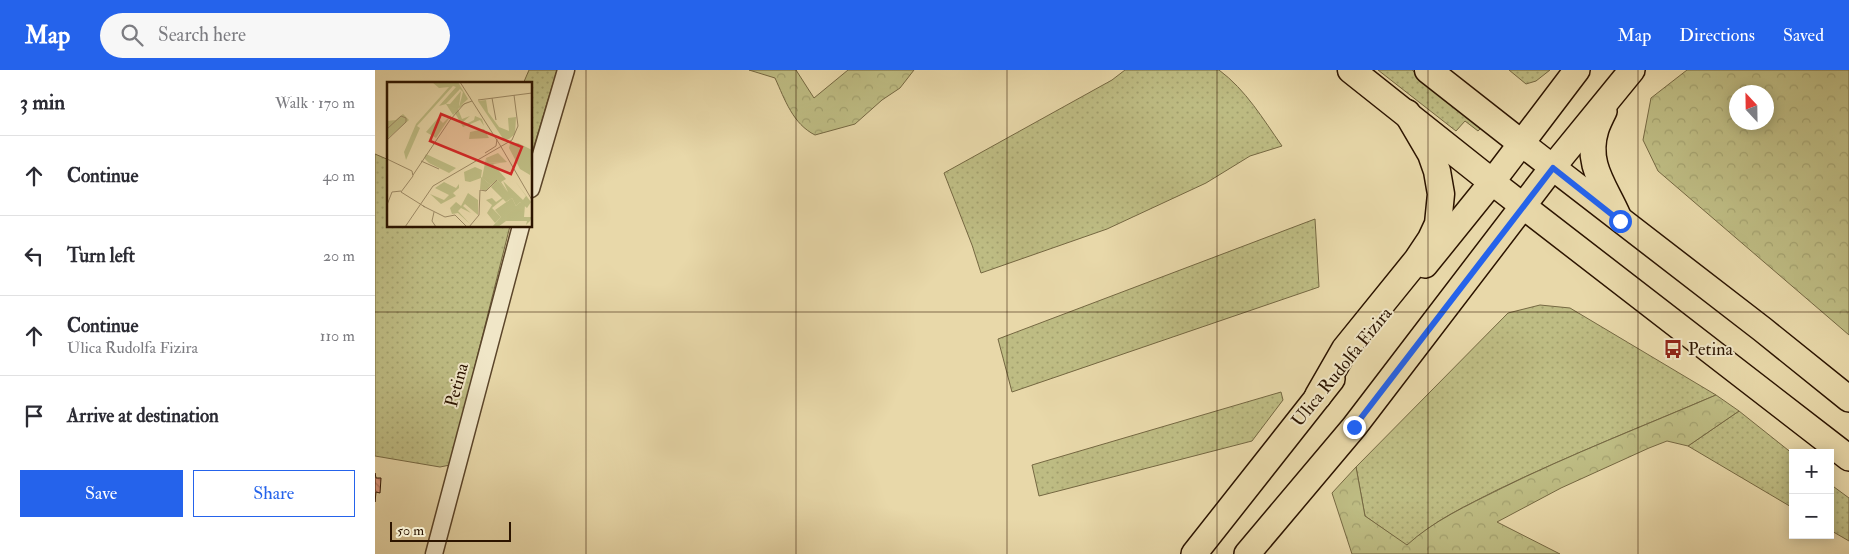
<!DOCTYPE html>
<html lang="en">
<head>
<meta charset="utf-8">
<style>
  body { margin:0; font-family:"IM FELL Double Pica",serif; background:#f7f7f7; color:#2b2b33 }
  .controls { position:absolute; right:15px; bottom:15px; display:grid; overflow:hidden; border-radius:0px; box-shadow:0 2px 12px #0003 }
  .controls button { width:45px; height:45px; display:grid; place-items:center; padding:0; border:0; border-bottom:1px solid #e1e1e2; background:#fff; color:#2b2b33; font:25px sans-serif }
  .compass { position:absolute; left:1354px; top:15px; width:45px; height:45px; border-radius:50%; background:#fff; box-shadow:0 2px 12px #0003; rotate:338deg }
  .scale { position:absolute; left:15px; bottom:12px; width:121px; box-sizing:border-box; padding-left:5px; border:2px solid #2c1400; border-top:0; font-size:14px; line-height:18px; white-space:nowrap; color:#2c1400; -webkit-text-stroke:4px #f0e6c7; paint-order:stroke }
  .stop { position:absolute; width:15px; height:15px; margin:-11px; border:4px solid #2563eb; border-radius:50%; background:#fff }
  .stop.end { background:#2563eb; border-color:#fff; box-shadow:0 1px 5px #0008 }
  .list { margin:0; padding:0; list-style:none }
  h2 { display:flex; justify-content:space-between; align-items:center; height:65px; margin:0; padding:0 20px; font-size:21px }
  h2 small { font-size:16px; font-weight:400; color:#7c7c81 }
  .list li { display:grid; grid-template-columns:32px 1fr auto; gap:15px; align-items:center; box-sizing:border-box; height:80px; padding:0 20px; border-top:1px solid #e1e1e2 }
  .list b { display:block; font-size:19px; white-space:nowrap }
  .list p { margin:0; font-size:16px; white-space:nowrap; color:#7c7c81 }
  .list em { font-size:16px; font-style:normal; color:#7c7c81 }
  .actions { display:flex; gap:10px; padding:15px 20px }
  .actions a { flex:1; padding:11px 0; border:1px solid #2563eb; border-radius:0px; text-align:center; font-size:18px; color:#2563eb }
  .actions .main { background:#2563eb; color:#fff }
  .icon { flex:none; width:28px; height:28px; fill:none; stroke:currentColor; stroke-width:2; stroke-linecap:round; stroke-linejoin:round }
  .map { position:relative; flex:none; width:1474px; height:484px; overflow:hidden }
  header { display:flex; align-items:center; gap:30px; box-sizing:border-box; height:70px; padding:0 25px; background:#2563eb; color:#fff }
  header strong { font-size:24px }
  nav { display:flex; gap:28px; margin-inline-start:auto; font-size:18px }
  .search { width:350px; height:45px; background:#f7f7f7; display:flex; align-items:center; gap:12px; box-sizing:border-box; padding:0 18px; border-radius:28px; color:#7c7c81; font-size:19px }
  main { display:flex }
  aside { flex:1; background:#fff }
  .map>svg:first-child { display:block }
  .grass { fill:url(#grass-dots); stroke:#756842 }
  .forest { fill:url(#forest-crowns); stroke:#756842; fill-rule:evenodd }
  .building { fill:url(#building-back-hatch); stroke:#2c1400 }
  .lines { fill:none; stroke-linecap:round; stroke-linejoin:round }
  .minor-casing { stroke:#5b452a; stroke-width:19 }
  .primary-casing { stroke:#2c1400; stroke-width:28 }
  .trunk-casing { stroke:#2c1400; stroke-width:29 }
  .minor { stroke:#f0e6c7; stroke-width:16 }
  .primary { stroke:#e8d8a9; stroke-width:25 }
  .trunk { stroke:#e8d8a9; stroke-width:26 }
  .route { stroke:#2563eb; stroke-width:6 }
  .grid { fill:none; stroke:#2c1400; stroke-width:1; stroke-opacity:0.55 }
  .labels { text-anchor:middle; dominant-baseline:central; stroke-width:4; stroke-linejoin:round; paint-order:stroke }
  .poi-label { font-size:18px; fill:#2c1400; stroke:#f0e6c7; text-anchor:start }
  .street-label { font-size:18px; fill:#2c1400; stroke:#f0e6c7 }
  .inset-road { fill:none; stroke:#9d8a65; stroke-width:1 }
  .view { fill:#d62828; fill-opacity:0.15; stroke:#d62828; stroke-width:2.5 }
  .inset-edge { fill:none; stroke:#2c1400; stroke-width:2.5 }
</style>
</head>
<body>
<header>
<strong>Map</strong>
<div class="search"><svg class="icon" aria-label="search" viewBox="0 0 24 24"><circle cx="10" cy="10" r="6"/><path d="M15 15l6 6"/></svg>Search here</div>
<nav><a>Map</a><a>Directions</a><a>Saved</a></nav>
</header>
<main>
<aside>
<h2>3 min<small>Walk · 170 m</small></h2>
<ul class="list">
<li><svg class="icon" aria-label="ahead" viewBox="0 0 24 24"><path d="M12 20V5M6 11l6-6 6 6"/></svg><div><b>Continue</b></div><em>40 m</em></li>
<li><svg class="icon" aria-label="left" viewBox="0 0 24 24"><path d="M17 20v-9H6M10 6l-5 5 5 5"/></svg><div><b>Turn left</b></div><em>20 m</em></li>
<li><svg class="icon" aria-label="ahead" viewBox="0 0 24 24"><path d="M12 20V5M6 11l6-6 6 6"/></svg><div><b>Continue</b><p>Ulica Rudolfa Fizira</p></div><em>110 m</em></li>
<li><svg class="icon" aria-label="arrive" viewBox="0 0 24 24"><path d="M6 21V4h12l-3 4 3 4H6"/></svg><div><b>Arrive at destination</b></div></li>
</ul>
<div class="actions"><a class="main">Save</a><a>Share</a></div>
</aside>
<div class="map">
<svg width="1474" height="484" viewBox="0 0 1474 484">
  <defs>
    <pattern id="grass-dots" width="8" height="8" patternUnits="userSpaceOnUse" patternTransform="scale(1.25)"><rect width="8" height="8" fill="#bebc83"/><path d="M2 2h.1M6 6h.1" fill="none" stroke="#a3a16f" stroke-width="1.8" stroke-linecap="round"/></pattern>
    <pattern id="forest-crowns" width="20" height="18" patternUnits="userSpaceOnUse" patternTransform="scale(1.25)"><rect width="20" height="18" fill="#bebc83"/><path d="M2 6a3 3 0 1 1 6 0M12 15a3 3 0 1 1 6 0" fill="none" stroke="#a3a16f"/></pattern>
    <pattern id="building-back-hatch" width="6" height="6" patternUnits="userSpaceOnUse" patternTransform="scale(1.25)"><rect width="6" height="6" fill="#df967e"/><path d="M-1 5l2 2M0 0l6 6M5-1l2 2" fill="none" stroke="#b57965"/></pattern>
  </defs>
  <rect width="100%" height="100%" fill="#e8d8a9"/>
  <filter id="stains"><feTurbulence type="fractalNoise" baseFrequency=".004" numOctaves="4"/><feColorMatrix values="0 0 0 0 .2 0 0 0 0 .09 0 0 0 0 .02 0 0 0 .5 -.17"/></filter>
  <radialGradient id="worn" r=".72"><stop offset=".6" stop-color="#630" stop-opacity="0"/><stop offset="1" stop-color="#630" stop-opacity=".3"/></radialGradient>
  <!-- grass -->
  <g class="grass">
    <path d="M 154,0 L 182,0 L 156,86 L 156,14 L 148,14 Z"/>
    <path d="M 750,0 L 844,0 C 871,20 888,49 907,76 L 875,86 L 831,113 L 732,159 L 606,203 L 597,175 L 569,103 L 737,10 Z"/>
    <path d="M 1003,0 L 1037,0 L 1108,56 L 1103,61 L 1090,51 L 1081,61 Z"/>
    <path d="M 1134,0 L 1175,0 L 1161,11 L 1151,14 Z"/>
    <path d="M 0,84 L 14,90 L 14,156 L 135,156 L 75,395 L 65,397 L 0,386 Z"/>
    <path d="M 940,149 L 944,217 L 637,322 L 623,269 Z"/>
    <path d="M 1165,235 L 1195,238 L 1341,325 C 1268,356 1194,385 1122,420 C 1091,436 1057,451 1032,476 L 990,446 L 981,397 L 1133,243 Z"/>
    <path d="M 906,322 L 908,330 L 877,371 L 664,426 L 657,395 Z"/>
    <path d="M 1364,341 L 1418,384 L 1418,438 L 1313,376 Z"/>
    <path d="M 1455,414 L 1474,428 L 1474,471 L 1455,460 Z"/>
  </g>
  <!-- forest -->
  <g class="forest">
    <path d="M 374,0 L 421,0 L 439,28 L 473,0 L 539,0 L 525,18 L 507,30 L 480,54 L 440,65 C 418,54 410,30 400,8 Z"/>
    <path d="M 1312,0 L 1474,0 L 1474,265 L 1283,101 L 1268,70 L 1276,28 ZM 1392,22 L 1392,52 L 1362,52 L 1362,22 Z"/>
    <path d="M 1341,325 L 1364,341 L 1313,376 L 1292,371 L 1274,378 L 1186,418 L 1122,452 L 1185,484 L 977,484 L 957,423 L 981,397 L 990,446 L 1032,475 C 1058,451 1093,435 1125,419 C 1196,384 1269,356 1341,325 Z"/>
  </g>
  <!-- building -->
  <path class="building" d="M 0,403 L 1,408 L 6,408 L 5,423 L 1,422 L 0,432 Z"/>
  <g class="lines">
    <!-- minor casing -->
    <g class="minor-casing">
      <g id="minor">
        <path d="M 156,119 L 191,0"/>
        <path d="M 59,484 L 146,156"/>
      </g>
    </g>
    <!-- primary casing -->
    <g class="primary-casing">
      <g id="primary">
        <path d="M 1229,41 C 1226,47 1223,53 1221,59 C 1210,94 1230,116 1243,146"/>
        <path d="M 1146,73 L 1387,259 L 1474,329"/>
        <path d="M 1117,112 L 1474,388"/>
        <path d="M 1050,195 L 1117,112 L 1202,0"/>
        <path d="M 819,484 L 957,309"/>
        <path d="M 872,484 L 979,357 L 1177,98 L 1257,0"/>
      </g>
    </g>
    <!-- trunk casing -->
    <g class="trunk-casing">
      <g id="trunk">
        <path d="M 976,0 L 1117,112"/>
        <path d="M 1053,0 L 1146,73"/>
        <path d="M 943,326 L 970,279 L 1042,190 L 1056,169 L 1063,154 L 1066,124 L 1062,101 L 1056,84 L 1032,43"/>
      </g>
    </g>
    <!-- minor -->
    <use href="#minor" class="minor"/>
    <!-- primary -->
    <use href="#primary" class="primary"/>
    <!-- trunk -->
    <use href="#trunk" class="trunk"/>
  </g>
  <g class="lines">
    <!-- route -->
    <path class="route" d="M 979,357 L 1178,98 L 1245,151"/>
  </g>
  <!-- grid -->
  <path class="grid" d="M 211,0 L 211,484M 421,0 L 421,484M 632,0 L 632,484M 842,0 L 842,484M 1053,0 L 1053,484M 1263,0 L 1263,484M 0,242 L 1474,242"/>
  <!-- icons -->
  <defs>
    <g id="bus-bare" transform="scale(1.5)"><path d="M-5-6H5V4H4V6H2V4H-2V6H-4V4H-5ZM-3.5-4V0h7V-4ZM-3.5 1.2v1.5H-2V1.2ZM2 1.2v1.5H3.5V1.2Z" fill="#8f2418" stroke="#f0e6c7" stroke-width="2.5" paint-order="stroke"/></g>
  </defs>
  <g fill-rule="evenodd">
    <use href="#bus-bare" x="1298" y="279"/>
  </g>
  <g class="labels">
    <!-- poi labels -->
    <g class="poi-label">
      <text x="1313" y="279">Petina</text>
    </g>
    <!-- street labels -->
    <g class="street-label">
      <text transform="translate(967 297) rotate(-51)">Ulica Rudolfa Fizira</text>
      <text transform="translate(82 315) rotate(-75)">Petina</text>
    </g>
  </g>
  <!-- overview -->
  <g transform="translate(12 12)">
    <rect width="145" height="145" fill="#e8d8a9"/>
    <path d="M 45,0 L 71,0 L 81,17 L 72,25 L 76,10 L 73,7 L 59,22 L 52,24 L 69,5 L 66,4 L 30,44 L 33,46 L 19,78 L 17,70 L 29,42 L 62,5 L 52,6 ZM 99,18 L 101,30 L 112,45 L 122,49 L 121,36 L 129,35 L 128,52 L 122,57 L 117,58 L 91,19 ZM 16,32 L 22,38 L 0,57 L 0,39 L 9,38 ZM 65,32 L 49,56 L 39,50 L 51,36 L 56,41 ZM 97,47 L 102,56 L 82,57 L 83,50 ZM 111,71 L 120,80 L 100,81 L 99,76 ZM 39,72 L 69,86 L 62,91 L 42,81 L 37,76 ZM 88,85 L 95,88 L 94,95 L 104,103 L 99,109 L 93,107 L 94,96 L 83,100 L 78,99 L 77,90 ZM 110,98 L 121,110 L 116,99 L 136,118 L 139,114 L 128,99 L 144,120 L 140,126 L 133,120 L 129,124 L 125,116 L 119,120 L 116,117 L 105,126 L 114,135 L 108,141 L 100,131 L 105,123 L 99,118 L 105,116 L 109,120 L 115,116 L 104,105 ZM 57,100 L 69,106 L 72,102 L 72,106 L 66,111 L 69,114 L 54,122 L 43,112 L 57,118 L 62,113 L 48,106 ZM 81,111 L 91,118 L 91,133 L 78,122 L 76,124 L 84,131 L 74,126 L 71,129 L 83,142 L 71,131 L 65,132 L 63,126 L 69,120 L 74,124 Z" fill="#bebc83"/>
    <path d="M 74,9 L 72,24 L 82,19 L 71,27 L 75,37 L 83,34 L 76,40 L 77,43 L 87,38 L 88,34 L 95,37 L 97,44 L 93,38 L 76,45 L 68,31 L 66,33 L 59,22 L 63,22 ZM 131,61 L 145,68 L 143,93 L 133,87 L 122,66 L 123,62 ZM 99,76 L 100,81 L 120,80 L 106,82 L 119,97 L 114,100 L 121,110 L 110,98 L 104,103 L 95,96 ZM 125,116 L 129,124 L 133,120 L 138,123 L 137,135 L 145,135 L 143,139 L 139,143 L 140,139 L 119,139 L 111,145 L 105,145 L 114,135 L 108,128 Z" fill="#bebc83"/>
    <path class="inset-road" d="M 73,0 L 113,63M 105,16 L 109,38M 91,18 L 145,11M 0,47 L 14,34 L 19,36 L 19,40 L 0,58M 113,63 L 145,118M 98,71 L 109,64 L 110,57M 0,77 L 25,89 L 26,94 L 14,110 L 38,125M 34,79 L 52,87M 26,93 L 63,38 L 77,22 L 85,19M 0,123 L 5,110 L 14,109M 36,124 L 58,135 L 68,133 L 80,145M 47,130 L 45,139 L 49,145M 18,145 L 46,104 L 125,58 L 131,44 L 127,13M 82,145 L 92,133 L 93,108 L 99,109 L 110,98"/>
    <path class="view" d="M 54,32 L 135,65 L 124,92 L 43,59 Z"/>
    <rect width="145" height="145" class="inset-edge"/>
  </g>
  <rect width="100%" height="100%" filter="url(#stains)"/>
  <rect width="100%" height="100%" fill="url(#worn)"/>
</svg>
<div class="controls">
<button>+</button>
<button>−</button>
</div>
<svg class="compass" viewBox="-18 -18 36 36"><path d="M0-13l5 13h-10z" fill="#e53935"/><path d="M0 13l5-13h-10z" fill="#7c7c81"/></svg>
<div class="scale">50 m</div>
<div class="stop" style="left:1245px;top:151px"></div>
<div class="stop end" style="left:979px;top:357px"></div>
</div>
</main>
</body>
</html>
